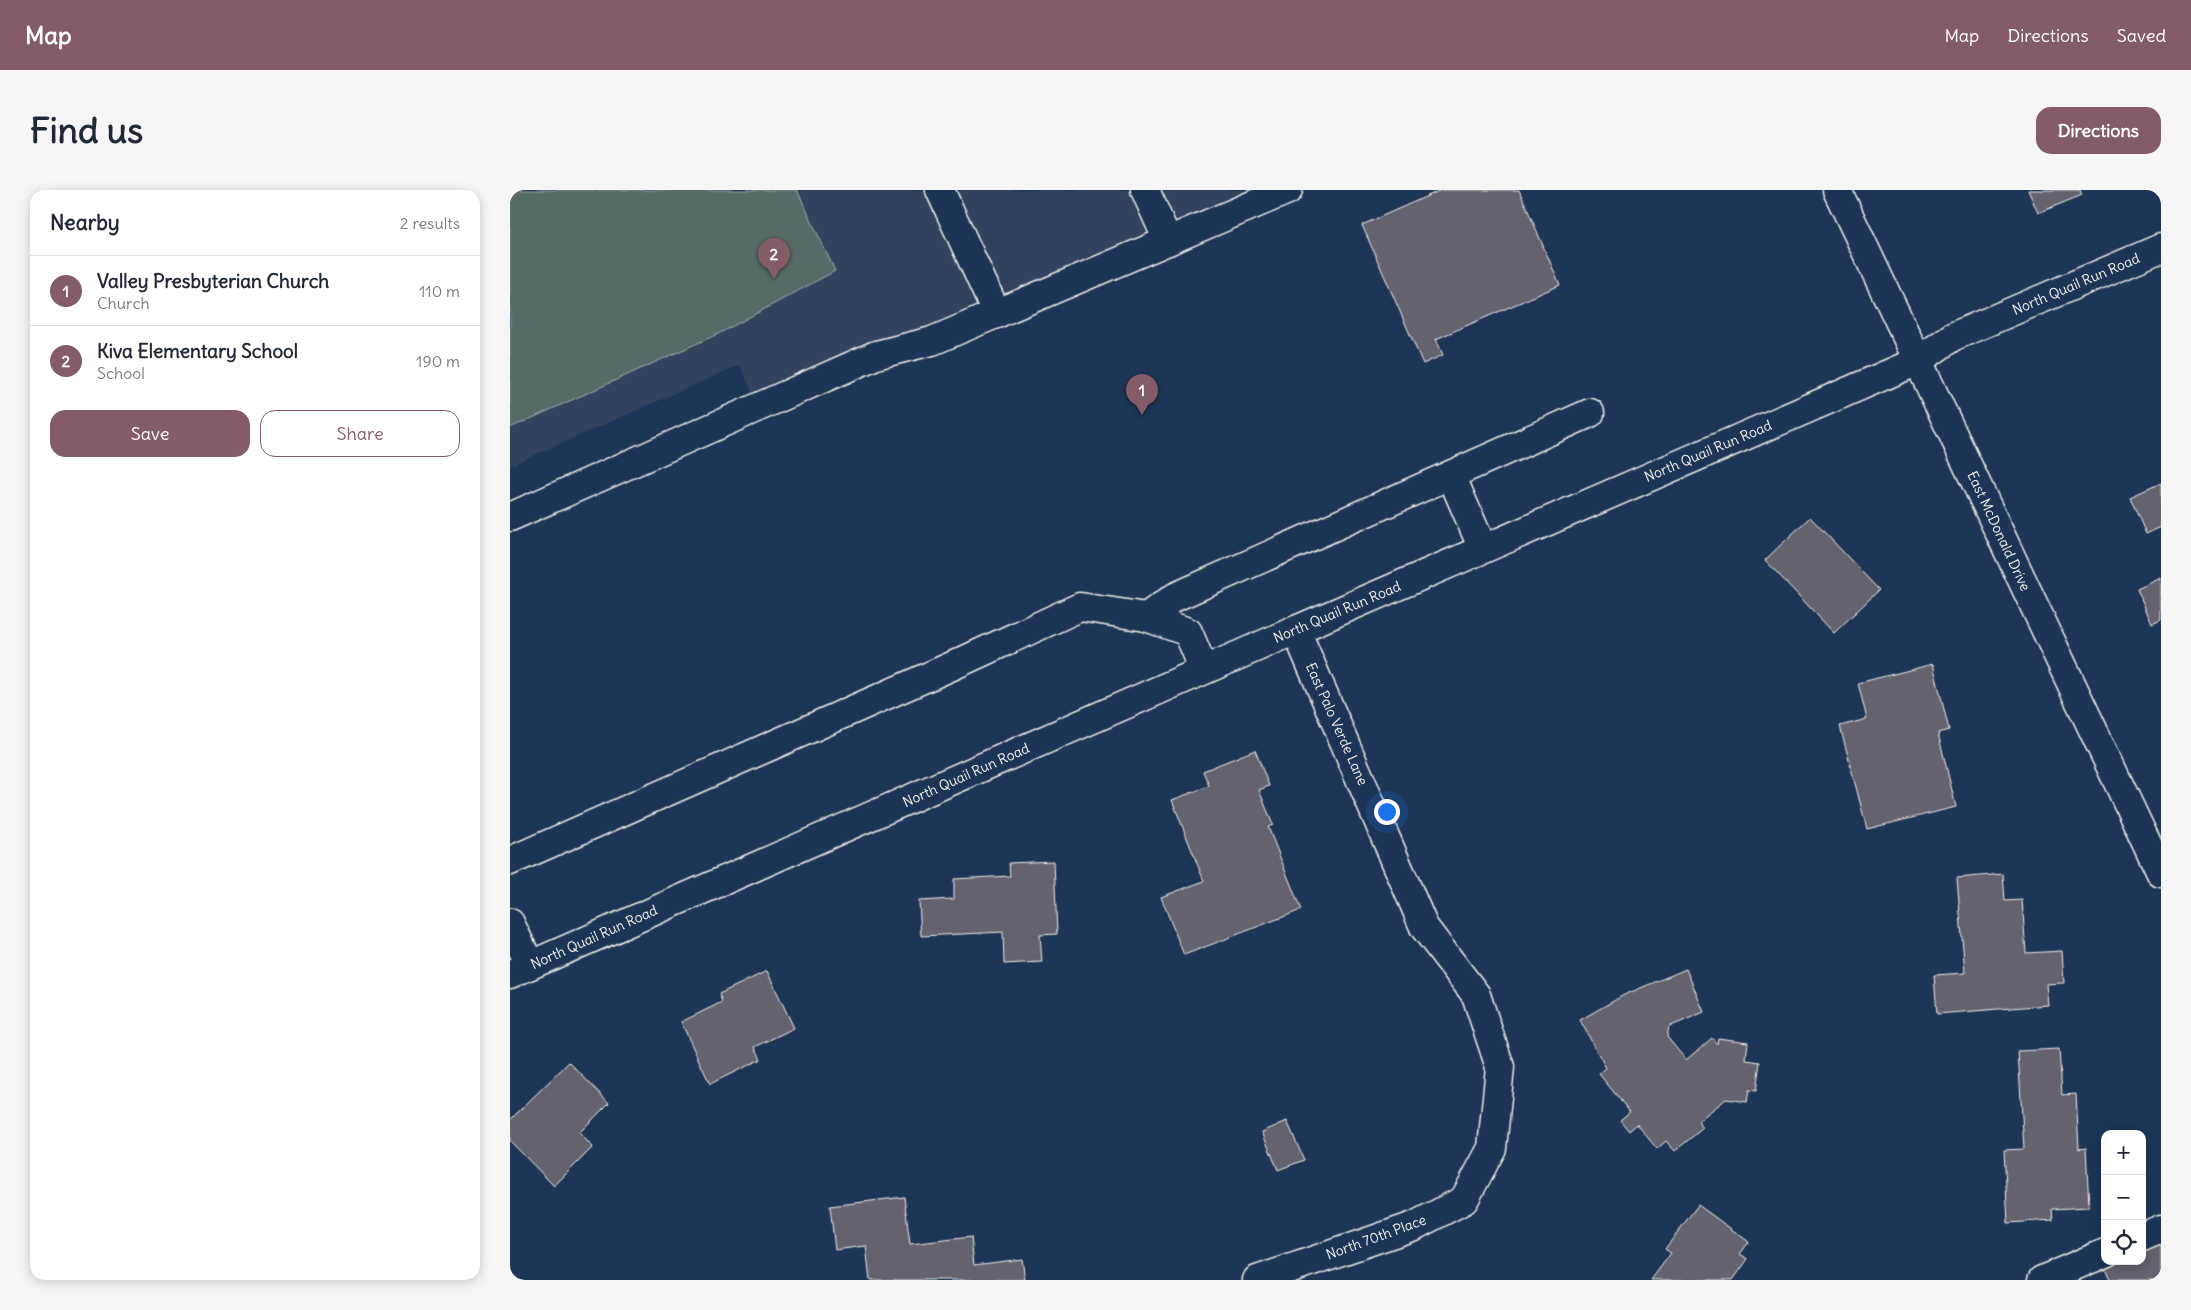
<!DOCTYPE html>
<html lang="en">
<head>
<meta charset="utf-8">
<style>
  body { margin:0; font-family:Delius,sans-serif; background:#f6f6f7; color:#1f2937 }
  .controls { position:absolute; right:15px; bottom:15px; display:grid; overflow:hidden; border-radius:10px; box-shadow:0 2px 12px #0003 }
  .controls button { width:45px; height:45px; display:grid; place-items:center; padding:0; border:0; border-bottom:1px solid #e0e1e3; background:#fff; color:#1f2937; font:25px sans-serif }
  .you { position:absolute; left:876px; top:621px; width:18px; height:18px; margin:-12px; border:4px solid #fff; border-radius:50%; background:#1a73e8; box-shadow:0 0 0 8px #1a73e833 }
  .badge { display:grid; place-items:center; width:32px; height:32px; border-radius:50%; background:#845c67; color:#fff; font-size:16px; font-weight:700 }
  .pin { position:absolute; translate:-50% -41px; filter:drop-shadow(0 1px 2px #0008) }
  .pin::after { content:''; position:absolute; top:26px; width:18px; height:15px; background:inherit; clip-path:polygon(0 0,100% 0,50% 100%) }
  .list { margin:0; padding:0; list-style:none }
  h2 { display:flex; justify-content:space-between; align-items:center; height:65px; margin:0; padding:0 20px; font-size:21px }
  h2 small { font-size:16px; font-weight:400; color:#747a83 }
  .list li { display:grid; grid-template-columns:32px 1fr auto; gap:15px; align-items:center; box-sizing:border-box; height:70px; padding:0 20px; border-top:1px solid #e0e1e3 }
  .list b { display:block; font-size:19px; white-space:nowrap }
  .list p { margin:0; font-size:16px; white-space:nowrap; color:#747a83 }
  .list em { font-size:16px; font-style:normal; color:#747a83 }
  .actions { display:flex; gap:10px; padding:15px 20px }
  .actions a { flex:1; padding:11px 0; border:1px solid #845c67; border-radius:15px; text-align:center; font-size:18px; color:#845c67 }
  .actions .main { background:#845c67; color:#fff }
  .icon { flex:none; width:28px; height:28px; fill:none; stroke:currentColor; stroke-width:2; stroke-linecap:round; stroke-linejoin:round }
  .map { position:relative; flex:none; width:1651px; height:1090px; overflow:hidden; border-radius:15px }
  header { display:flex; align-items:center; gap:30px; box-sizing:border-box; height:70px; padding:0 25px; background:#845c67; color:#fff }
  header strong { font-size:24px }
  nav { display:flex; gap:28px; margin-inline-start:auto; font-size:18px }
  .intro { display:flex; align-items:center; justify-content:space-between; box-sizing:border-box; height:120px; padding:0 30px }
  h1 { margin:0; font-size:35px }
  .button { padding:12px 22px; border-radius:15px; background:#845c67; color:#fff; font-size:18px; font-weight:700 }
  main { display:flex; gap:30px; padding:0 30px }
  aside { flex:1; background:#fff; border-radius:15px; box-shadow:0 2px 12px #0003 }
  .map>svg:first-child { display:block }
  .built { fill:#32425e }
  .park { fill:#576b67; stroke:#a6aea8 }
  .building { fill:#64626e; stroke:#f4f1e8 }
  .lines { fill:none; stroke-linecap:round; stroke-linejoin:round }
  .minor-casing { stroke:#f4f1e8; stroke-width:31 }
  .minor { stroke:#1d3557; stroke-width:28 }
  .labels { text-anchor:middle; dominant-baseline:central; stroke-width:4.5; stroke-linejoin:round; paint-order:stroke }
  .street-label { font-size:14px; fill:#f4f1e8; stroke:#1d3557 }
</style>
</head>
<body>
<header>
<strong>Map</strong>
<nav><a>Map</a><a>Directions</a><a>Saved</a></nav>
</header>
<div class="intro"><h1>Find us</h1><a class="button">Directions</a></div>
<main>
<aside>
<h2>Nearby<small>2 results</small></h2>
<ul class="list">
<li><span class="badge">1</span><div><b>Valley Presbyterian Church</b><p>Church</p></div><em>110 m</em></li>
<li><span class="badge">2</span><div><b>Kiva Elementary School</b><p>School</p></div><em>190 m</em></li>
</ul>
<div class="actions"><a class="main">Save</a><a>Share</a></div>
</aside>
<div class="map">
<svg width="1651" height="1090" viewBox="0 0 1651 1090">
  <rect width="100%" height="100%" fill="#1d3557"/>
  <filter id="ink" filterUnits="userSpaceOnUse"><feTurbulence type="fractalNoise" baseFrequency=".02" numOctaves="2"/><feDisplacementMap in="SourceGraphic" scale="10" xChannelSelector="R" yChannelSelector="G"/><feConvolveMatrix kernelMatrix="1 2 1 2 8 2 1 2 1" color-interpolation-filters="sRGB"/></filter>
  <g filter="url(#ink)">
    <!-- built -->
    <path class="built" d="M 0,0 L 744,0 L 244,207 L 230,175 L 0,276 Z"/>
    <!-- park -->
    <path class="park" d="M 0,0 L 287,0 L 325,81 L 210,143 L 0,238 Z"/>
    <!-- building -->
    <g class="building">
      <path d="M 931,0 L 1009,0 L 1050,95 L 926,149 L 933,165 L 913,174 L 852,35 Z"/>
      <path d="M 1518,0 L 1570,0 L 1572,5 L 1528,23 Z"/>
      <path d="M 1651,293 L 1651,337 L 1636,344 L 1620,307 Z"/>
      <path d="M 1300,327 L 1369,400 L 1324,443 L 1255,370 Z"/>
      <path d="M 1651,388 L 1651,430 L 1642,434 L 1627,399 Z"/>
      <path d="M 1423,474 L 1439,540 L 1428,543 L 1446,617 L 1357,639 L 1330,536 L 1357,529 L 1348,493 Z"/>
      <path d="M 745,560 L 759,596 L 749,600 L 763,635 L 758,637 L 791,720 L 674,765 L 651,707 L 694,691 L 662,610 L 699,596 L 693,581 Z"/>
      <path d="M 544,671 L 547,744 L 530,745 L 532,772 L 494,774 L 493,742 L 411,746 L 409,711 L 444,709 L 444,689 L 500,686 L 499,673 Z"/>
      <path d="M 1493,684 L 1495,711 L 1512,710 L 1516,763 L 1552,761 L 1554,793 L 1536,794 L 1538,815 L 1427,824 L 1424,785 L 1455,783 L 1447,688 Z"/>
      <path d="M 1176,779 L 1194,822 L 1159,837 L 1157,847 L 1176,870 L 1202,848 L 1207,854 L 1208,848 L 1238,852 L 1236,870 L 1250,872 L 1246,901 L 1239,900 L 1237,912 L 1216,909 L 1188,931 L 1193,938 L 1165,961 L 1156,951 L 1147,959 L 1127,934 L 1119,941 L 1110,930 L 1120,922 L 1089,884 L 1096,878 L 1070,830 L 1114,805 Z"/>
      <path d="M 257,781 L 284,838 L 245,857 L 251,869 L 200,894 L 171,832 L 212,812 L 209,804 Z"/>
      <path d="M 1549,859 L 1552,905 L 1566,904 L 1569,959 L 1576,958 L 1579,1017 L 1542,1019 L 1543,1030 L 1498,1033 L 1494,960 L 1514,959 L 1508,861 Z"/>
      <path d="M 59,872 L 99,913 L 69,943 L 83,957 L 44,996 L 0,951 L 0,930 Z"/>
      <path d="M 777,931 L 794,970 L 768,980 L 752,942 Z"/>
      <path d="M 394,1007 L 400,1054 L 461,1047 L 464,1075 L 512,1069 L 515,1090 L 360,1090 L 356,1056 L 325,1060 L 320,1016 Z"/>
      <path d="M 1188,1015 L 1239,1052 L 1230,1064 L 1238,1069 L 1223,1090 L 1141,1090 L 1161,1063 L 1155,1059 Z"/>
      <path d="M 1651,1055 L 1651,1090 L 1600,1090 L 1595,1079 L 1613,1071 L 1632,1071 L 1632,1063 Z"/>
    </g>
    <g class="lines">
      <!-- minor casing -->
      <g class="minor-casing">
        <g id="minor">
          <path d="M 430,0 L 487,124"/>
          <path d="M 635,0 L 658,51"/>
          <path d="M 1327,0 L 1651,683"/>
          <path d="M 941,285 L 973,359"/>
          <path d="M 0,327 L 366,165 L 422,151 L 778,0"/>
          <path d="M 636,427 L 678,442 L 694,480"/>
          <path d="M 0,671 L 442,476 L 570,417 L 636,427 L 665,407 L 1080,223"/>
          <path d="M 0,733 L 20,775"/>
          <path d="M 0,784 L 786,440 L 1408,171 L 1442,147 L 1651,58"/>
          <path d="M 1632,1047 L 1651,1039"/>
          <path d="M 747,1090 L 904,1036 L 954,1010 L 982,958 L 990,877 L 966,805 L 914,737 L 786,440"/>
          <path d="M 1532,1090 L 1595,1063"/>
        </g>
      </g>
      <!-- minor -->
      <use href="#minor" class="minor"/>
    </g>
  </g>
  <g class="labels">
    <!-- street labels -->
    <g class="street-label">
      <text transform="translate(1566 94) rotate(-23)">North Quail Run Road</text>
      <text transform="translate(1198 261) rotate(-23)">North Quail Run Road</text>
      <text transform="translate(1489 341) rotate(65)">East McDonald Drive</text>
      <text transform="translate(827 422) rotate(-23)">North Quail Run Road</text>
      <text transform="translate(827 534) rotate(66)">East Palo Verde Lane</text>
      <text transform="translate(456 585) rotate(-24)">North Quail Run Road</text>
      <text transform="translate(84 747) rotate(-24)">North Quail Run Road</text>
      <text transform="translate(866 1047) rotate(-20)">North 70th Place</text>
    </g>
  </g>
</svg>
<div class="controls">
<button>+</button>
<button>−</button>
<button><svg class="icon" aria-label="locate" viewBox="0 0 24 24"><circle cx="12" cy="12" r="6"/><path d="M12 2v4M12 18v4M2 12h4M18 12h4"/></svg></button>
</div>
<div class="you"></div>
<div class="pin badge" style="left:632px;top:225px">1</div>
<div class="pin badge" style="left:264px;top:89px">2</div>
</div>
</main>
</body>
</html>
